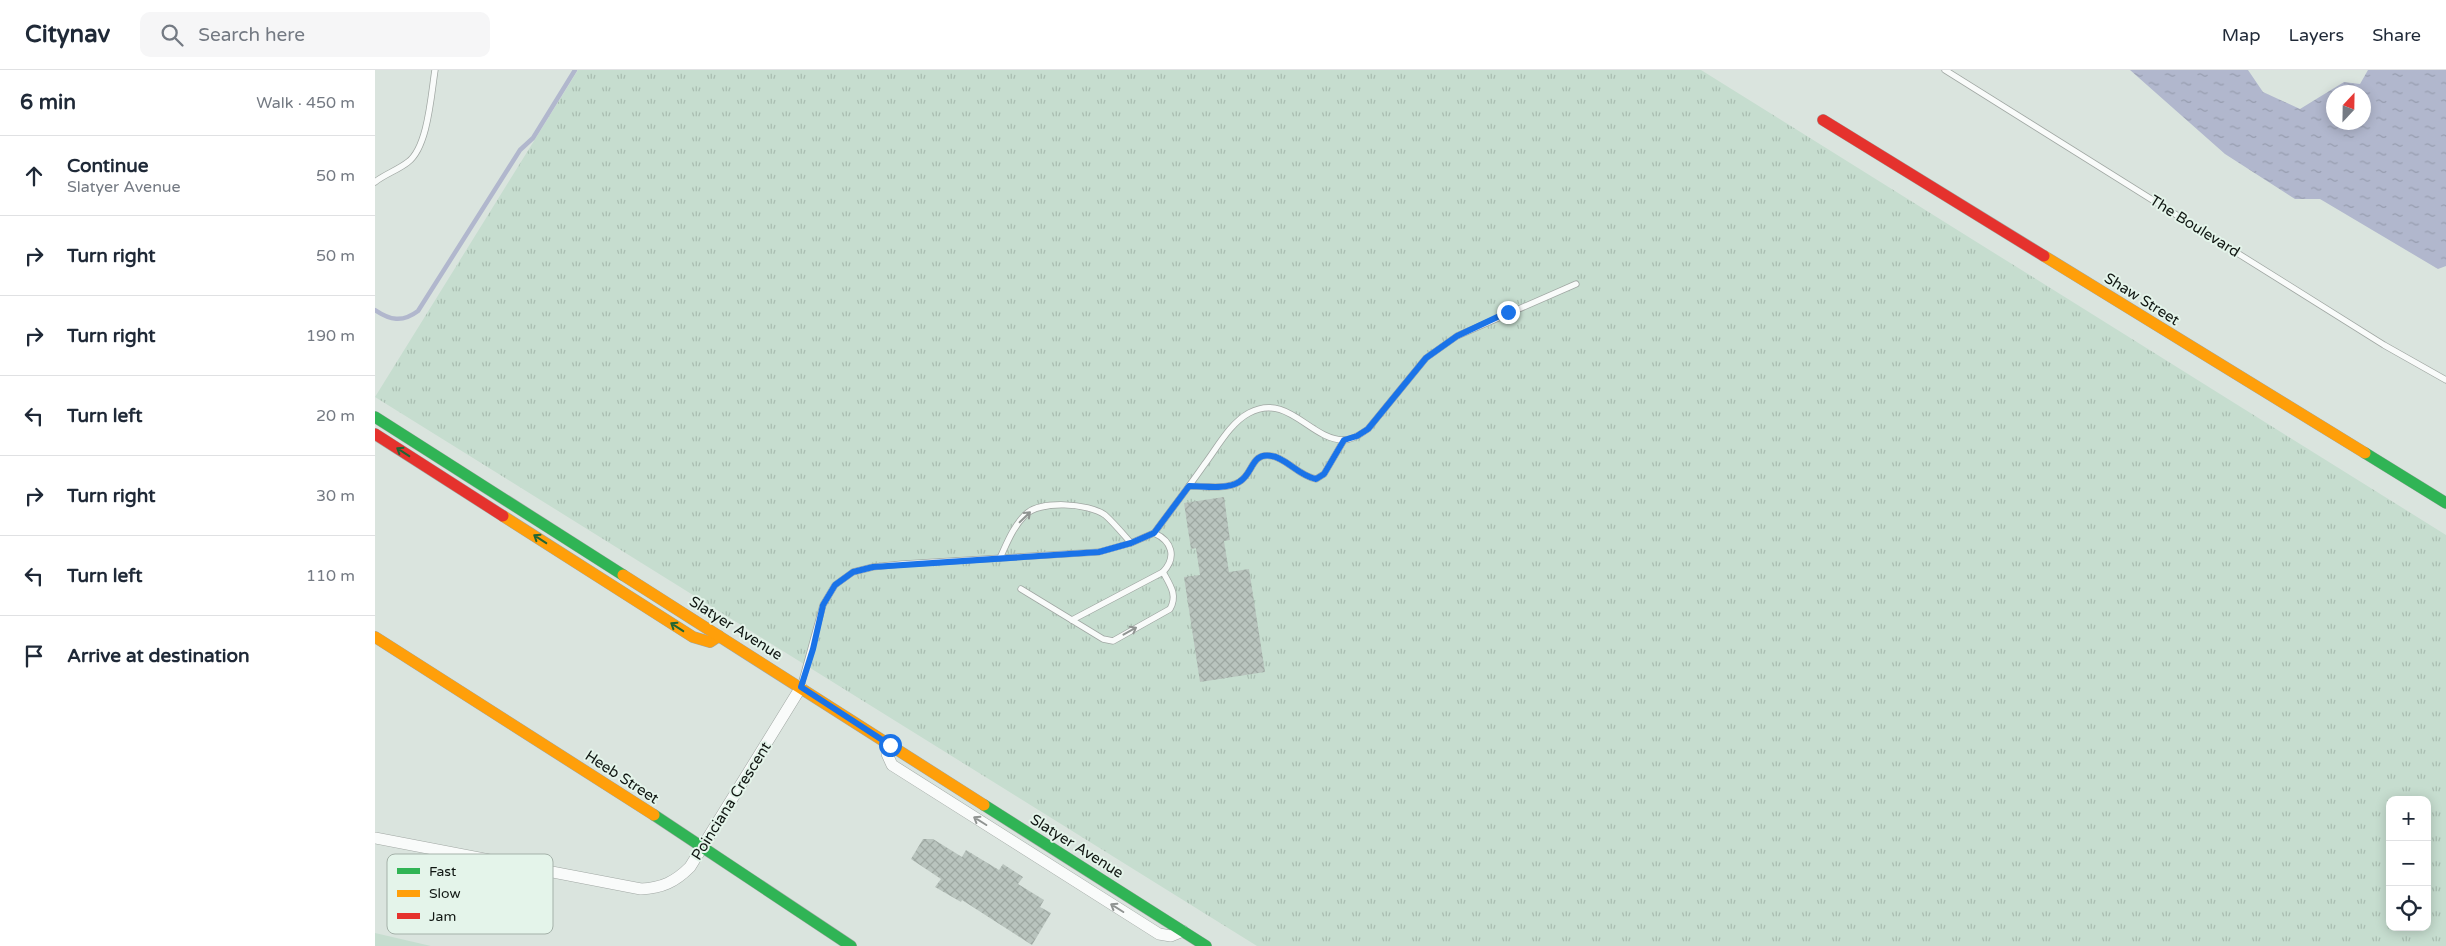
<!DOCTYPE html>
<html lang="en">
<head>
<meta charset="utf-8">
<style>
  body { margin:0; font-family:"Varela Round",sans-serif; background:#f6f6f7; color:#1f2937 }
  .controls { position:absolute; right:15px; bottom:15px; display:grid; overflow:hidden; border-radius:10px; box-shadow:0 2px 12px #0003 }
  .controls button { width:45px; height:45px; display:grid; place-items:center; padding:0; border:0; border-bottom:1px solid #e0e1e3; background:#fff; color:#1f2937; font:25px sans-serif }
  .compass { position:absolute; left:1951px; top:15px; width:45px; height:45px; border-radius:50%; background:#fff; box-shadow:0 2px 12px #0003; rotate:22deg }
  .stop { position:absolute; width:15px; height:15px; margin:-11px; border:4px solid #1a73e8; border-radius:50%; background:#fff }
  .stop.end { background:#1a73e8; border-color:#fff; box-shadow:0 1px 5px #0008 }
  .list { margin:0; padding:0; list-style:none }
  h2 { display:flex; justify-content:space-between; align-items:center; height:65px; margin:0; padding:0 20px; font-size:21px }
  h2 small { font-size:16px; font-weight:400; color:#747a83 }
  .list li { display:grid; grid-template-columns:32px 1fr auto; gap:15px; align-items:center; box-sizing:border-box; height:80px; padding:0 20px; border-top:1px solid #e0e1e3 }
  .list b { display:block; font-size:19px; white-space:nowrap }
  .list p { margin:0; font-size:16px; white-space:nowrap; color:#747a83 }
  .list em { font-size:16px; font-style:normal; color:#747a83 }
  .icon { flex:none; width:28px; height:28px; fill:none; stroke:currentColor; stroke-width:2; stroke-linecap:round; stroke-linejoin:round }
  .map { position:relative; flex:none; width:2071px; height:876px; overflow:hidden }
  header { display:flex; align-items:center; gap:30px; box-sizing:border-box; height:70px; padding:0 25px; background:#fff; border-bottom:1px solid #e0e1e3 }
  header strong { font-size:24px }
  nav { display:flex; gap:28px; margin-inline-start:auto; font-size:18px }
  .search { width:350px; height:45px; background:#f6f6f7; display:flex; align-items:center; gap:12px; box-sizing:border-box; padding:0 18px; border-radius:10px; color:#747a83; font-size:19px }
  main { display:flex }
  aside { flex:1; background:#fff }
  .map>svg:first-child { display:block }
  .grass { fill:url(#grass-tufts); fill-rule:evenodd }
  .park { fill:#c6ddcf }
  .water { fill:url(#water-ripples); fill-rule:evenodd }
  .lines { fill:none; stroke-linecap:round; stroke-linejoin:round }
  .stream { stroke:#b1b7cd; stroke-width:4.5 }
  .building { fill:url(#building-cross-hatch) }
  .lane-casing { stroke:#a0a7a3; stroke-width:7 }
  .street-casing { stroke:#a0a7a3; stroke-width:12 }
  .fast-casing { stroke:#a0a7a3; stroke-width:12 }
  .slow-casing { stroke:#a0a7a3; stroke-width:12 }
  .jam-casing { stroke:#a0a7a3; stroke-width:12 }
  .lane { stroke:#f9fbfa; stroke-width:5.5 }
  .street { stroke:#f9fbfa; stroke-width:11 }
  .fast { stroke:#30b455; stroke-width:11 }
  .slow { stroke:#ff9f0a; stroke-width:11 }
  .jam { stroke:#e5322d; stroke-width:11 }
  .oneway { stroke:#206534 }
  .oneway2 { stroke:#909492 }
  .route { stroke:#1a73e8; stroke-width:6 }
  .labels { text-anchor:middle; dominant-baseline:central; stroke-width:4; stroke-linejoin:round; paint-order:stroke }
  .street-label { font-size:15px; fill:#101612; stroke:#e4f4ea }
  .key { fill:#e4f4ea; stroke:#a4b1a9; stroke-width:1 }
  .key-label { font-size:14px; fill:#101612 }
</style>
</head>
<body>
<header>
<strong>Citynav</strong>
<div class="search"><svg class="icon" aria-label="search" viewBox="0 0 24 24"><circle cx="10" cy="10" r="6"/><path d="M15 15l6 6"/></svg>Search here</div>
<nav><a>Map</a><a>Layers</a><a>Share</a></nav>
</header>
<main>
<aside>
<h2>6 min<small>Walk · 450 m</small></h2>
<ul class="list">
<li><svg class="icon" aria-label="ahead" viewBox="0 0 24 24"><path d="M12 20V5M6 11l6-6 6 6"/></svg><div><b>Continue</b><p>Slatyer Avenue</p></div><em>50 m</em></li>
<li><svg class="icon" aria-label="right" viewBox="0 0 24 24"><path d="M7 20v-9h11M14 6l5 5-5 5"/></svg><div><b>Turn right</b></div><em>50 m</em></li>
<li><svg class="icon" aria-label="right" viewBox="0 0 24 24"><path d="M7 20v-9h11M14 6l5 5-5 5"/></svg><div><b>Turn right</b></div><em>190 m</em></li>
<li><svg class="icon" aria-label="left" viewBox="0 0 24 24"><path d="M17 20v-9H6M10 6l-5 5 5 5"/></svg><div><b>Turn left</b></div><em>20 m</em></li>
<li><svg class="icon" aria-label="right" viewBox="0 0 24 24"><path d="M7 20v-9h11M14 6l5 5-5 5"/></svg><div><b>Turn right</b></div><em>30 m</em></li>
<li><svg class="icon" aria-label="left" viewBox="0 0 24 24"><path d="M17 20v-9H6M10 6l-5 5 5 5"/></svg><div><b>Turn left</b></div><em>110 m</em></li>
<li><svg class="icon" aria-label="arrive" viewBox="0 0 24 24"><path d="M6 21V4h12l-3 4 3 4H6"/></svg><div><b>Arrive at destination</b></div></li>
</ul>
</aside>
<div class="map">
<svg width="2071" height="876" viewBox="0 0 2071 876">
  <defs>
    <pattern id="grass-tufts" width="24" height="20" patternUnits="userSpaceOnUse" patternTransform="scale(1.25)"><rect width="24" height="20" fill="#c6ddcf"/><path d="M3 7l-1-3M5 7V3M7 7l1-3M15 17l-1-3M17 17v-4M19 17l1-3" fill="none" stroke="#a9bdb1"/></pattern>
    <pattern id="water-ripples" width="26" height="14" patternUnits="userSpaceOnUse" patternTransform="scale(1.25)"><rect width="26" height="14" fill="#b1b7cd"/><path d="M2 4q2-2 4 0t4 0M15 11q2-2 4 0t4 0" fill="none" stroke="#979daf"/></pattern>
    <pattern id="building-cross-hatch" width="8" height="8" patternUnits="userSpaceOnUse" patternTransform="scale(1.25)"><rect width="8" height="8" fill="#b9c4be"/><path d="M0 0l8 8M0 8l8-8" fill="none" stroke="#9ea8a2"/></pattern>
  </defs>
  <rect width="100%" height="100%" fill="#dae4de"/>
  <!-- grass -->
  <path class="grass" d="M 203,0 L 1326,0 L 2071,465 L 2071,876 L 882,876 L 0,327 ZM 2015,730 L 2052,730 L 2052,857 L 2015,857 Z"/>
  <!-- park -->
  <path class="park" d="M 0,863 L 56,876 L 0,876 Z"/>
  <!-- water -->
  <path class="water" d="M 1755,0 L 1873,0 L 1888,22 L 1925,39 L 1969,12 L 1985,14 L 1993,0 L 2071,0 L 2071,196 L 2063,199 L 1945,129 L 1920,129 L 1850,84 ZM 1958,22 L 1988,22 L 1988,52 L 1958,52 Z"/>
  <g class="lines">
    <!-- stream -->
    <path class="stream" d="M 0,240 C 15,250 27,253 43,241 L 145,80 L 158,68 L 200,0"/>
  </g>
  <!-- building -->
  <g class="building">
    <path d="M 849,427 L 855,470 L 849,471 L 854,502 L 874,499 L 890,602 L 825,612 L 809,507 L 825,505 L 821,478 L 816,479 L 809,433 Z"/>
    <path d="M 548,769 L 558,769 L 587,787 L 591,780 L 624,800 L 628,794 L 648,807 L 643,814 L 669,830 L 665,837 L 676,843 L 657,875 L 587,830 L 586,832 L 560,817 L 566,809 L 536,789 Z"/>
  </g>
  <g class="lines">
    <!-- lane casing -->
    <g class="lane-casing">
      <g id="lane">
        <path d="M 1570,0 L 2009,275 L 2071,310"/>
        <path d="M 0,112 C 10,104 23,100 33,92 C 53,77 56,25 60,0"/>
        <path d="M 814,416 C 829,416 851,420 864,412 C 879,404 875,382 897,386 C 911,388 924,406 941,409 L 949,404 L 969,370"/>
        <path d="M 779,463 C 796,440 813,418 829,395 C 842,378 855,353 874,343 C 913,322 935,370 969,370 C 977,370 986,364 993,359 L 1051,288 L 1082,266 L 1201,214"/>
        <path d="M 625,488 C 632,473 638,457 650,445 C 664,430 714,433 730,445 C 739,453 748,464 756,473"/>
        <path d="M 646,519 L 728,569 L 738,571 L 795,539 C 803,525 795,515 788,502"/>
        <path d="M 426,615 L 448,535 L 460,515 L 478,502 L 498,497 L 527,494 L 724,482 L 756,473 L 779,463 C 797,471 802,487 788,502 L 697,550"/>
      </g>
    </g>
    <!-- street casing -->
    <g class="street-casing">
      <g id="street">
        <path d="M 515,675 L 512,684 L 517,695 L 784,864 L 796,866 L 808,861"/>
        <path d="M 0,768 L 266,819 C 287,818 300,812 315,797 L 426,617"/>
      </g>
    </g>
    <!-- fast casing -->
    <g class="fast-casing">
      <g id="fast">
        <path d="M 0,347 L 248,505"/>
        <path d="M 1990,383 L 2071,433"/>
        <path d="M 609,735 L 831,876"/>
        <path d="M 279,745 L 476,876"/>
      </g>
    </g>
    <!-- slow casing -->
    <g class="slow-casing">
      <g id="slow">
        <path d="M 1669,186 L 1990,383"/>
        <path d="M 128,446 L 318,567 L 335,572 L 344,566"/>
        <path d="M 248,505 L 609,735"/>
        <path d="M 0,567 L 279,745"/>
      </g>
    </g>
    <!-- jam casing -->
    <g class="jam-casing">
      <g id="jam">
        <path d="M 1448,50 L 1669,186"/>
        <path d="M 0,364 L 128,446"/>
      </g>
    </g>
    <!-- lane -->
    <use href="#lane" class="lane"/>
    <!-- street -->
    <use href="#street" class="street"/>
    <!-- fast -->
    <use href="#fast" class="fast"/>
    <!-- slow -->
    <use href="#slow" class="slow"/>
    <!-- jam -->
    <use href="#jam" class="jam"/>
  </g>
  <!-- one-way arrows -->
  <defs><path id="oneway-shaft" d="M-6 0H5M1.5-3L5.5 0L1.5 3" fill="none" stroke-width="1.6" stroke-linecap="round" stroke-linejoin="round" transform="scale(1.25)"/></defs>
  <g class="oneway">
    <use href="#oneway-shaft" transform="translate(28 382) rotate(-147)"/>
    <use href="#oneway-shaft" transform="translate(165 469) rotate(-147)"/>
    <use href="#oneway-shaft" transform="translate(302 557) rotate(-147)"/>
  </g>
  <g class="oneway2">
    <use href="#oneway-shaft" transform="translate(650 447) rotate(-44)"/>
    <use href="#oneway-shaft" transform="translate(755 561) rotate(-29)"/>
    <use href="#oneway-shaft" transform="translate(605 751) rotate(-148)"/>
    <use href="#oneway-shaft" transform="translate(742 838) rotate(-148)"/>
  </g>
  <g class="lines">
    <!-- route -->
    <path class="route" d="M 515,675 L 426,617 L 438,579 L 448,535 L 460,515 L 478,502 L 498,497 L 724,482 L 756,473 L 779,463 L 814,416 C 829,416 851,420 864,412 C 879,404 875,382 897,386 C 911,388 924,406 941,409 L 949,404 L 969,370 L 982,366 L 993,359 L 1051,288 L 1082,266 L 1133,242"/>
  </g>
  <g class="labels">
    <!-- street labels -->
    <g class="street-label">
      <text transform="translate(1820 156) rotate(32)">The Boulevard</text>
      <text transform="translate(1767 229) rotate(32)">Shaw Street</text>
      <text transform="translate(361 558) rotate(32)">Slatyer Avenue</text>
      <text transform="translate(247 707) rotate(33)">Heeb Street</text>
      <text transform="translate(356 731) rotate(-58)">Poinciana Crescent</text>
      <text transform="translate(702 776) rotate(32)">Slatyer Avenue</text>
    </g>
  </g>
  <!-- legend -->
  <rect x="12" y="784" width="166" height="80" rx="8" class="key"/>
  <rect x="22" y="798" width="23" height="6" fill="#30b455"/>
  <rect x="22" y="820" width="23" height="7" fill="#ff9f0a"/>
  <rect x="22" y="843" width="23" height="6" fill="#e5322d"/>
  <g class="key-label">
    <text x="54" y="806">Fast</text>
    <text x="54" y="828">Slow</text>
    <text x="54" y="851">Jam</text>
  </g>
</svg>
<div class="controls">
<button>+</button>
<button>−</button>
<button><svg class="icon" aria-label="locate" viewBox="0 0 24 24"><circle cx="12" cy="12" r="6"/><path d="M12 2v4M12 18v4M2 12h4M18 12h4"/></svg></button>
</div>
<svg class="compass" viewBox="-18 -18 36 36"><path d="M0-13l5 13h-10z" fill="#e53935"/><path d="M0 13l5-13h-10z" fill="#747a83"/></svg>
<div class="stop" style="left:515px;top:675px"></div>
<div class="stop end" style="left:1133px;top:242px"></div>
</div>
</main>
</body>
</html>
